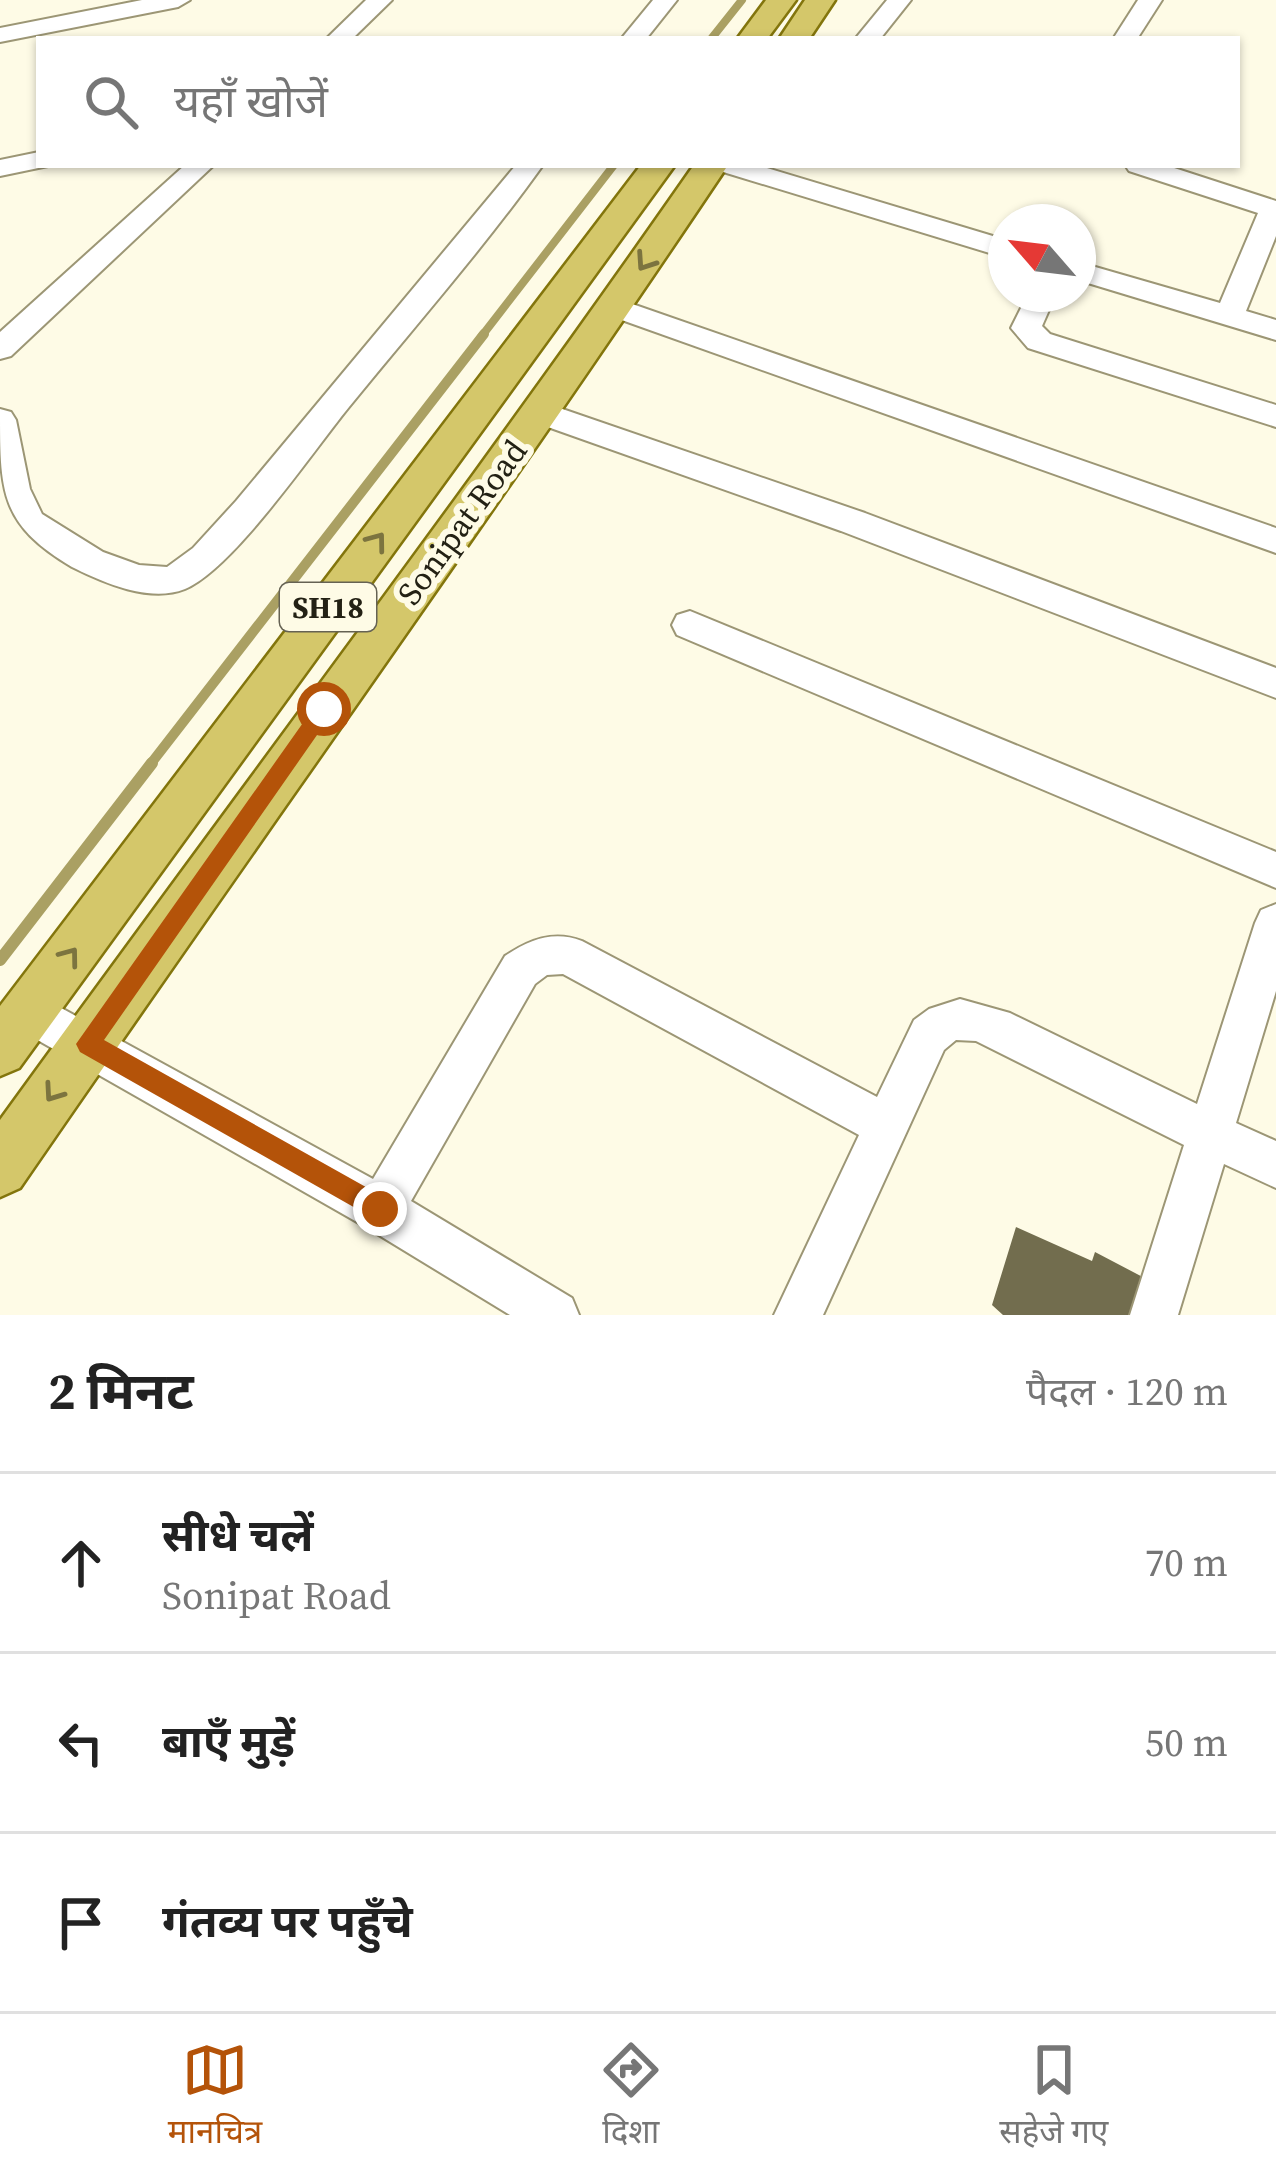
<!DOCTYPE html>
<html lang="hi">
<head>
<meta charset="utf-8">
<style>
  body { margin:0; font-family:"Source Serif 4","Noto Sans Devanagari",serif; background:#f6f6f6; color:#222 }
  .compass { position:absolute; left:988px; top:204px; width:108px; height:108px; border-radius:50%; background:#fff; box-shadow:0 3px 9px #0004; rotate:298deg }
  .stop { position:absolute; width:36px; height:36px; margin:-27px; border:9px solid #b45309; border-radius:50%; background:#fff }
  .stop.end { background:#b45309; border-color:#fff; box-shadow:0 3px 12px #0008 }
  .list { margin:0; padding:0; list-style:none }
  h2 { display:flex; justify-content:space-between; align-items:center; height:156px; margin:0; padding:0 48px; font-size:51px }
  h2 small { font-size:39px; font-weight:400; color:#767676 }
  .list li { display:grid; grid-template-columns:78px 1fr auto; gap:36px; align-items:center; box-sizing:border-box; height:180px; padding:0 48px; border-top:3px solid #e0e0e0 }
  .list b { display:block; font-size:45px; white-space:nowrap }
  .list p { margin:0; font-size:39px; white-space:nowrap; color:#767676 }
  .list em { font-size:39px; font-style:normal; color:#767676 }
  .icon { flex:none; width:66px; height:66px; fill:none; stroke:currentColor; stroke-width:2; stroke-linecap:round; stroke-linejoin:round }
  .map { position:relative; flex:none; width:1276px; height:1315px; overflow:hidden }
  .search { position:absolute; background:#fff; box-shadow:0 3px 9px #0004; left:36px; right:36px; top:36px; height:132px; display:flex; align-items:center; gap:30px; box-sizing:border-box; padding:0 42px; border-radius:0px; color:#767676; font-size:45px }
  .sheet { height:696px; background:#fff }
  nav { display:flex; justify-content:space-around; align-items:center; box-sizing:border-box; height:168px; border-top:3px solid #e0e0e0; background:#fff; font-size:33px; color:#767676 }
  nav a { display:grid; justify-items:center; gap:6px }
  nav .on { color:#b45309 }
  .map>svg:first-child { display:block }
  .lines { fill:none; stroke-linecap:round; stroke-linejoin:round }
  .stream-far2 { stroke:#aaa063; stroke-width:8 }
  .stream-far1 { stroke:#aaa063; stroke-width:10 }
  .stream { stroke:#aaa063; stroke-width:12 }
  .building { fill:#726d4e }
  .minor-casing { stroke:#9c9675; stroke-width:4 }
  .major-casing { stroke:#83750c; stroke-width:5 }
  .minor { fill:#fff; fill-rule:evenodd }
  .major { fill:#d4c76a; fill-rule:evenodd }
  .oneway { stroke:#7c743f }
  .route { fill:#b45309 }
  .labels { text-anchor:middle; dominant-baseline:central; stroke-width:12; stroke-linejoin:round; paint-order:stroke }
  .shield { fill:#fefbe6; stroke:#656253; stroke-width:3 }
  .shield-label { font-size:30px; font-weight:bold; fill:#232114 }
  .street-label { font-size:33px; fill:#232114; stroke:#fefbe6 }
</style>
</head>
<body>
<div class="map">
<svg width="1276" height="1315" viewBox="0 0 1276 1315">
  <rect width="100%" height="100%" fill="#fefbe6"/>
  <g class="lines">
    <!-- stream-far2 -->
    <g class="stream-far2">
      <path d="M 711,39 L 742,0"/>
      <path d="M 481,337 L 614,165"/>
    </g>
    <!-- stream-far1 -->
    <path class="stream-far1" d="M 149,766 L 484,334"/>
    <!-- stream -->
    <path class="stream" d="M 0,960 L 152,763"/>
  </g>
  <!-- building -->
  <path class="building" d="M 1016,1227 L 1092,1261 L 1095,1252 L 1156,1284 L 1145,1315 L 1003,1315 L 992,1305 Z"/>
  <g class="lines">
    <!-- minor casing -->
    <g class="minor-casing">
      <g id="minor">
        <path d="M 142,0 L 190,0 L 178,7 L 0,42 L 0,28 Z"/>
        <path d="M 366,0 L 392,0 L 352,39 L 326,39 Z"/>
        <path d="M 653,0 L 677,0 L 646,39 L 621,39 Z"/>
        <path d="M 887,0 L 911,0 L 880,39 L 855,39 Z"/>
        <path d="M 1138,0 L 1162,0 L 1137,39 L 1113,39 Z"/>
        <path d="M 39,152 L 39,165 L 48,166 L 0,176 L 0,160 Z"/>
        <path d="M 185,165 L 214,165 L 11,356 L 0,359 L 0,332 Z"/>
        <path d="M 516,165 L 543,165 C 483,249 414,327 349,407 C 313,451 234,568 185,589 C 150,603 104,583 72,567 C 0,524 0,493 0,409 L 11,412 L 16,420 L 30,489 L 42,514 L 103,552 L 139,565 L 167,567 L 193,548 L 236,501 Z"/>
        <path d="M 716,165 L 757,165 L 1006,240 L 1006,258 L 720,171 Z"/>
        <path d="M 1125,165 L 1165,165 L 1276,201 L 1276,236 L 1246,311 L 1276,320 L 1276,340 L 1078,280 L 1078,262 L 1220,303 L 1258,213 L 1129,171 Z"/>
        <path d="M 1028,294 L 1056,294 L 1042,326 L 1050,334 L 1276,405 L 1276,427 L 1028,348 L 1011,328 Z"/>
        <path d="M 615,298 L 1276,528 L 1276,553 L 605,314 L 600,307 Z"/>
        <path d="M 542,402 L 865,513 L 1276,668 L 1276,698 L 841,531 L 531,421 L 526,413 L 531,405 Z"/>
        <path d="M 690,611 L 1276,852 L 1276,888 L 677,635 L 672,625 L 677,615 Z"/>
        <path d="M 1276,904 L 1276,991 L 1236,1123 L 1276,1141 L 1276,1188 L 1224,1164 L 1178,1315 L 1130,1315 L 1184,1145 L 976,1041 L 956,1040 L 944,1050 L 823,1315 L 774,1315 L 859,1135 L 563,974 L 547,975 L 535,984 L 411,1201 L 572,1298 L 579,1315 L 510,1315 L 364,1226 L 13,1026 L 7,1012 L 13,998 L 28,992 L 43,998 L 373,1179 L 505,956 C 529,940 553,930 582,941 L 877,1097 L 914,1020 L 929,1009 L 960,999 L 1010,1013 L 1197,1104 L 1255,923 L 1261,910 Z"/>
      </g>
    </g>
    <!-- major casing -->
    <g class="major-casing">
      <g id="major">
        <path d="M 766,0 L 796,0 L 767,39 L 737,39 Z"/>
        <path d="M 805,0 L 835,0 L 809,39 L 779,39 Z"/>
        <path d="M 641,165 L 675,165 L 19,1068 L 0,1076 L 0,1006 Z"/>
        <path d="M 694,165 L 728,165 C 497,510 255,846 20,1188 L 0,1197 L 0,1120 C 231,801 469,488 694,165 Z"/>
      </g>
    </g>
    <!-- minor -->
    <use href="#minor" class="minor"/>
    <!-- major -->
    <use href="#major" class="major"/>
  </g>
  <!-- one-way arrows -->
  <defs><path id="oneway-chevron" d="M-2-3.5L2.5 0L-2 3.5" fill="none" stroke-width="1.6" stroke-linecap="round" stroke-linejoin="round" transform="scale(3)"/></defs>
  <g class="oneway">
    <use href="#oneway-chevron" transform="translate(645 262) rotate(124)"/>
    <use href="#oneway-chevron" transform="translate(377 541) rotate(-53)"/>
    <use href="#oneway-chevron" transform="translate(70 956) rotate(-53)"/>
    <use href="#oneway-chevron" transform="translate(53 1093) rotate(125)"/>
  </g>
  <!-- route -->
  <path class="route" d="M 324,701 L 334,709 L 331,715 L 104,1040 L 389,1200 L 393,1209 L 389,1218 L 380,1222 L 80,1052 L 76,1044 L 317,703 Z"/>
  <g class="labels">
    <!-- shield labels -->
    <rect class="shield" x="280" y="583" width="96" height="48" rx="9"/>
    <g class="shield-label">
      <text x="328" y="607">SH18</text>
    </g>
    <!-- street labels -->
    <g class="street-label">
      <text transform="translate(462 522) rotate(-54)">Sonipat Road</text>
    </g>
  </g>
</svg>
<svg class="compass" viewBox="-18 -18 36 36"><path d="M0-13l5 13h-10z" fill="#e53935"/><path d="M0 13l5-13h-10z" fill="#767676"/></svg>
<div class="stop" style="left:324px;top:709px"></div>
<div class="stop end" style="left:380px;top:1209px"></div>
<div class="search"><svg class="icon" aria-label="search" viewBox="0 0 24 24"><circle cx="10" cy="10" r="6"/><path d="M15 15l6 6"/></svg>यहाँ खोजें</div>
</div>
<section class="sheet">
<h2>2 मिनट<small>पैदल · 120 m</small></h2>
<ul class="list">
<li><svg class="icon" aria-label="ahead" viewBox="0 0 24 24"><path d="M12 20V5M6 11l6-6 6 6"/></svg><div><b>सीधे चलें</b><p>Sonipat Road</p></div><em>70 m</em></li>
<li><svg class="icon" aria-label="left" viewBox="0 0 24 24"><path d="M17 20v-9H6M10 6l-5 5 5 5"/></svg><div><b>बाएँ मुड़ें</b></div><em>50 m</em></li>
<li><svg class="icon" aria-label="arrive" viewBox="0 0 24 24"><path d="M6 21V4h12l-3 4 3 4H6"/></svg><div><b>गंतव्य पर पहुँचे</b></div></li>
</ul>
</section>
<nav>
<a class="on"><svg class="icon" aria-label="map" viewBox="0 0 24 24"><path d="M3 6l6-2 6 2 6-2v14l-6 2-6-2-6 2zM9 4v14M15 6v14"/></svg>मानचित्र</a>
<a><svg class="icon" aria-label="directions" viewBox="0 0 24 24"><path d="M12 3l9 9-9 9-9-9zM9 14v-3h6M13 9l2 2-2 2"/></svg>दिशा</a>
<a><svg class="icon" aria-label="saved" viewBox="0 0 24 24"><path d="M7 4h10v16l-5-4-5 4z"/></svg>सहेजे गए</a>
</nav>
</body>
</html>
